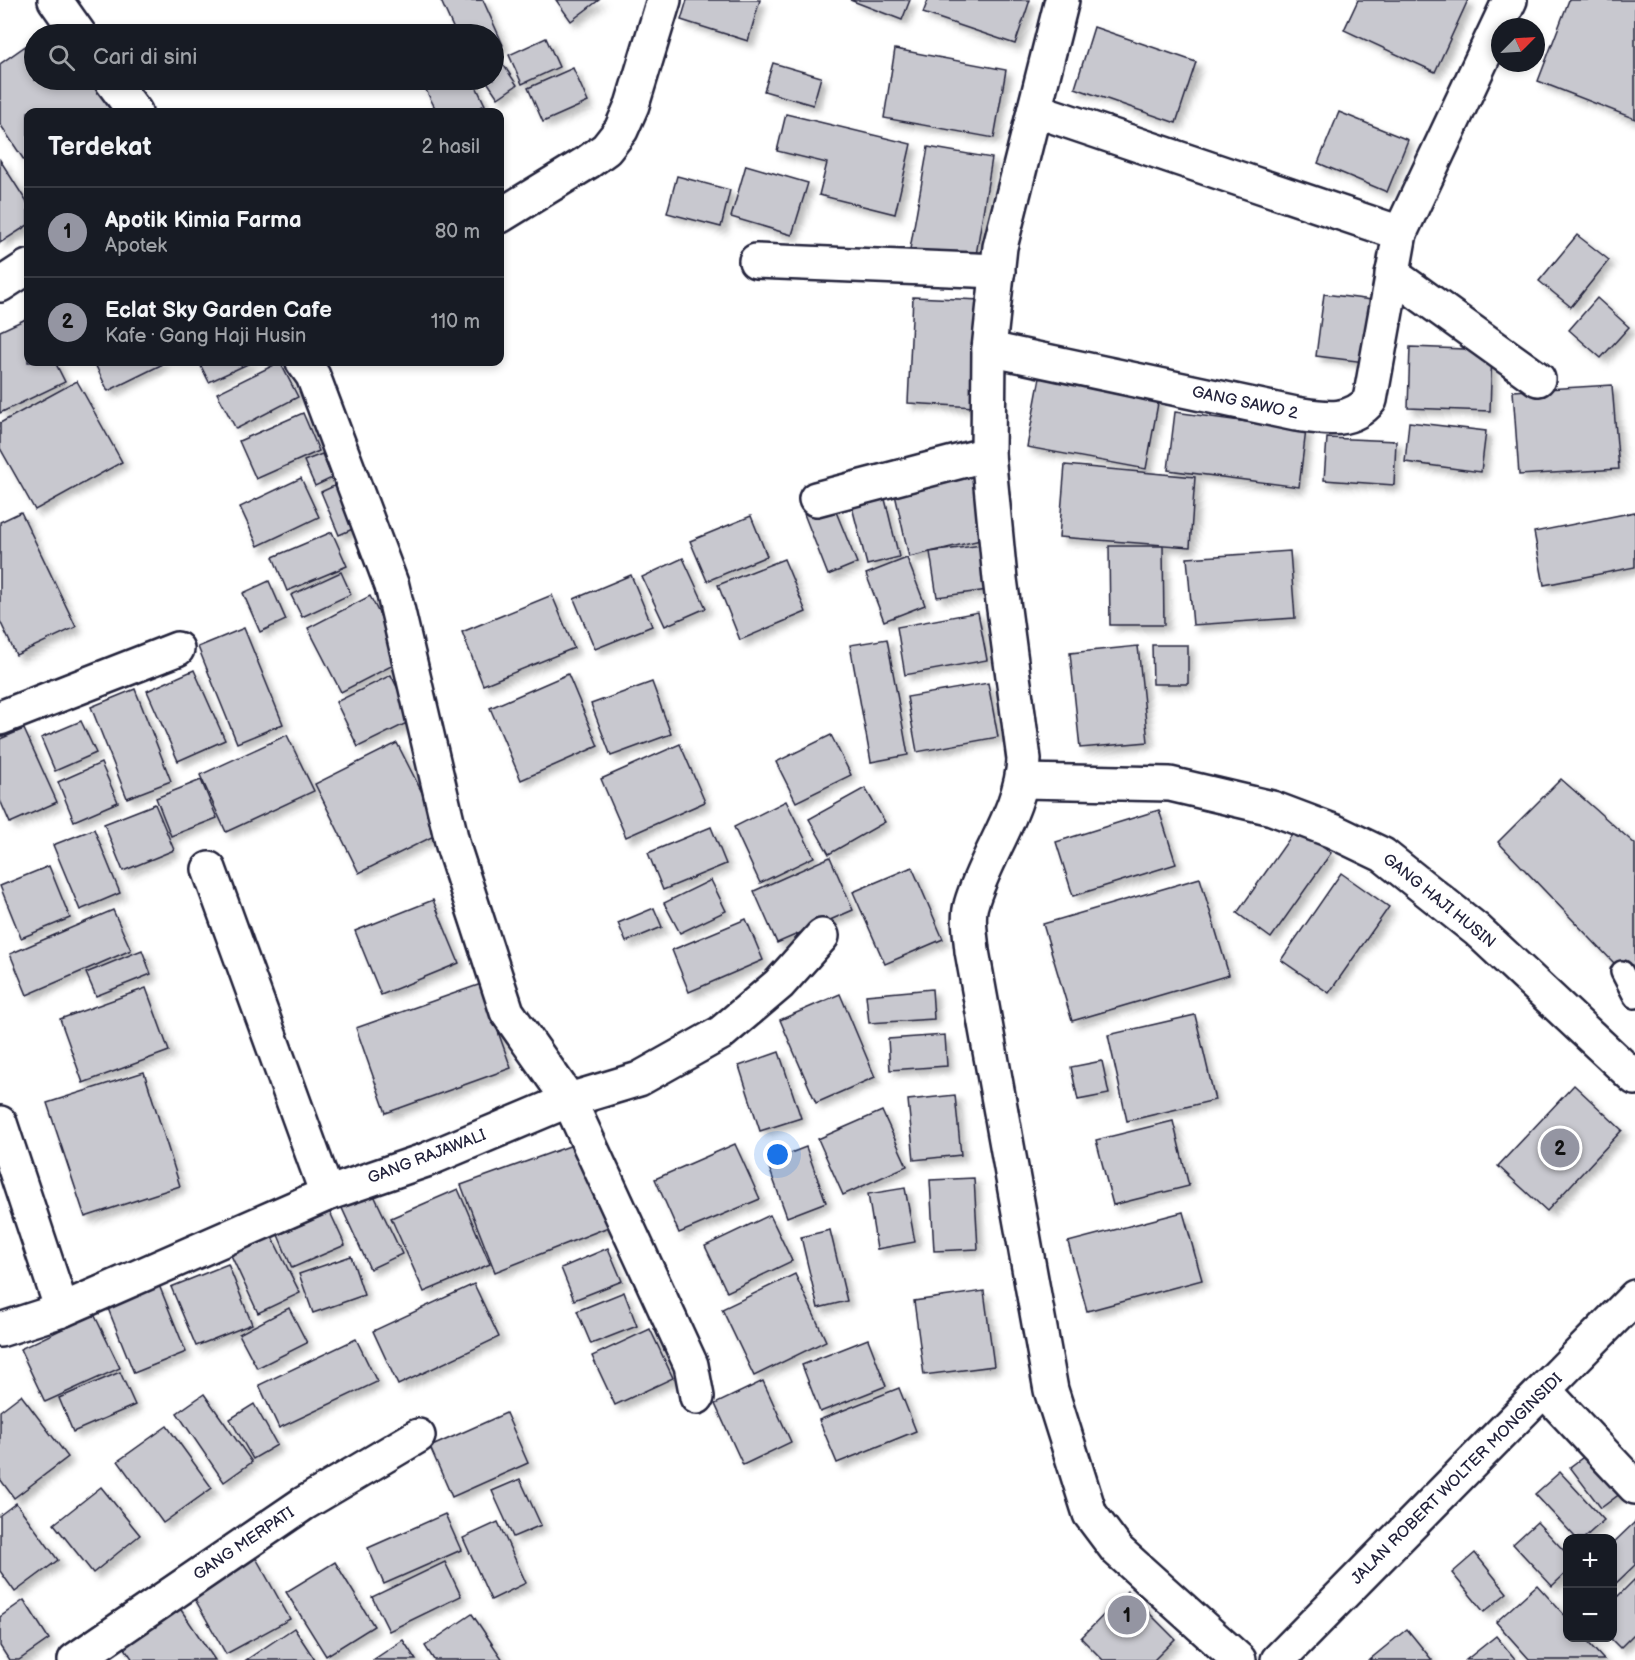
<!DOCTYPE html>
<html lang="id">
<head>
<meta charset="utf-8">
<style>
  body { margin:0; font-family:"Balsamiq Sans",sans-serif; background:#242831; color:#f1f3f6 }
  .controls { position:absolute; right:18px; bottom:18px; display:grid; overflow:hidden; border-radius:12px; box-shadow:0 3px 9px #0003 }
  .controls button { width:54px; height:54px; display:grid; place-items:center; padding:0; border:0; border-bottom:2px solid #363941; background:#171b24; color:#f1f3f6; font:30px sans-serif }
  .compass { position:absolute; left:1491px; top:18px; width:54px; height:54px; border-radius:50%; background:#171b24; box-shadow:0 3px 9px #0003; rotate:66deg }
  .you { position:absolute; left:778px; top:1155px; width:21px; height:21px; margin:-15px; border:4px solid #fff; border-radius:50%; background:#1a73e8; box-shadow:0 0 0 9px #1a73e833 }
  .badge { display:grid; place-items:center; width:39px; height:39px; border-radius:50%; background:#9495a2; color:#111; font-size:20px; font-weight:700 }
  .pin { position:absolute; translate:-50% -50%; border:3px solid #fff; box-shadow:0 2px 6px #0006 }
  .list { margin:0; padding:0; list-style:none }
  h2 { display:flex; justify-content:space-between; align-items:center; height:78px; margin:0; padding:0 24px; font-size:26px }
  h2 small { font-size:20px; font-weight:400; color:#9ea1a6 }
  .list li { display:grid; grid-template-columns:39px 1fr auto; gap:18px; align-items:center; box-sizing:border-box; height:90px; padding:0 24px; border-top:2px solid #363941 }
  .list b { display:block; font-size:22px; white-space:nowrap }
  .list p { margin:0; font-size:20px; white-space:nowrap; color:#9ea1a6 }
  .list em { font-size:20px; font-style:normal; color:#9ea1a6 }
  .icon { flex:none; width:33px; height:33px; fill:none; stroke:currentColor; stroke-width:2; stroke-linecap:round; stroke-linejoin:round }
  .map { position:relative; flex:none; width:1635px; height:1660px; overflow:hidden }
  .search { position:absolute; background:#171b24; box-shadow:0 3px 9px #0003; left:24px; top:24px; width:480px; height:66px; display:flex; align-items:center; gap:15px; box-sizing:border-box; padding:0 21px; border-radius:33px; color:#9ea1a6; font-size:22px }
  .panel { position:absolute; background:#171b24; box-shadow:0 3px 9px #0003; left:24px; top:108px; width:480px; height:258px; border-radius:12px }
  .map>svg:first-child { display:block }
  .building { fill:#c8c8cf; stroke:#22223b; stroke-width:1.5; filter:url(#shadow) }
  .lines { fill:none; stroke-linecap:round; stroke-linejoin:round }
  .service-casing { stroke:#22223b; stroke-width:26 }
  .minor-casing { stroke:#22223b; stroke-width:38 }
  .trunk-casing { stroke:#22223b; stroke-width:38 }
  .service { stroke:#fff; stroke-width:21 }
  .minor { stroke:#fff; stroke-width:33 }
  .trunk { stroke:#fff; stroke-width:33 }
  .labels { text-anchor:middle; dominant-baseline:central; stroke-width:5; stroke-linejoin:round; paint-order:stroke }
  .street-label { font-size:16px; fill:#22223b; stroke:#fff }
</style>
</head>
<body>
<div class="map">
<svg width="1635" height="1660" viewBox="0 0 1635 1660">
  <defs>
    <filter id="shadow"><feDropShadow dx="5.5" dy="5.5" stdDeviation="3" flood-color="#0004"/></filter>
  </defs>
  <rect width="100%" height="100%" fill="#fff"/>
  <filter id="ink" filterUnits="userSpaceOnUse"><feTurbulence type="fractalNoise" baseFrequency=".0167" numOctaves="2"/><feDisplacementMap in="SourceGraphic" scale="12" xChannelSelector="R" yChannelSelector="G"/><feConvolveMatrix kernelMatrix="1 2 1 2 8 2 1 2 1" color-interpolation-filters="sRGB"/></filter>
  <g filter="url(#ink)">
    <!-- building -->
    <g class="building">
      <path d="M 483,0 L 503,45 L 494,50 L 494,34 L 456,34 L 441,1 Z"/>
      <path d="M 556,0 L 599,0 L 571,21 Z"/>
      <path d="M 687,0 L 760,0 L 748,41 L 681,20 Z"/>
      <path d="M 850,0 L 910,0 L 902,20 Z"/>
      <path d="M 928,0 L 1030,0 L 1015,44 L 923,13 Z"/>
      <path d="M 1358,0 L 1468,0 L 1435,72 L 1344,30 Z"/>
      <path d="M 1569,0 L 1635,0 L 1635,119 L 1538,81 Z"/>
      <path d="M 1094,27 L 1196,62 L 1176,123 L 1075,88 Z"/>
      <path d="M 546,38 L 559,67 L 522,84 L 509,55 Z"/>
      <path d="M 34,40 L 34,80 L 100,80 L 122,112 L 28,112 L 28,166 L 0,124 L 0,64 Z"/>
      <path d="M 895,49 L 1006,70 L 994,138 L 884,118 Z"/>
      <path d="M 501,61 L 517,85 L 498,98 L 486,80 L 494,80 L 494,66 Z"/>
      <path d="M 773,63 L 821,77 L 813,105 L 764,91 Z"/>
      <path d="M 573,68 L 588,102 L 543,122 L 528,88 Z"/>
      <path d="M 421,80 L 473,80 L 485,105 L 470,112 L 437,112 Z"/>
      <path d="M 1339,112 L 1408,140 L 1387,192 L 1318,163 Z"/>
      <path d="M 786,114 L 911,144 L 895,214 L 819,195 L 827,163 L 777,151 Z"/>
      <path d="M 928,147 L 992,158 L 975,261 L 910,249 Z"/>
      <path d="M 0,160 L 28,204 L 28,225 L 0,243 Z"/>
      <path d="M 746,165 L 808,183 L 792,235 L 731,217 Z"/>
      <path d="M 677,176 L 730,190 L 721,227 L 667,213 Z"/>
      <path d="M 1577,235 L 1609,260 L 1571,307 L 1539,281 Z"/>
      <path d="M 1324,294 L 1372,300 L 1365,362 L 1316,356 Z"/>
      <path d="M 913,297 L 981,300 L 975,407 L 908,403 Z"/>
      <path d="M 1597,298 L 1629,327 L 1601,358 L 1569,330 Z"/>
      <path d="M 28,318 L 28,362 L 55,362 L 65,382 L 0,413 L 0,331 Z"/>
      <path d="M 1410,347 L 1492,350 L 1490,411 L 1408,408 Z"/>
      <path d="M 94,362 L 161,362 L 163,364 L 108,391 Z"/>
      <path d="M 199,362 L 252,362 L 209,382 Z"/>
      <path d="M 280,362 L 298,397 L 236,429 L 217,393 Z"/>
      <path d="M 1040,377 L 1159,398 L 1146,469 L 1027,447 Z"/>
      <path d="M 77,381 L 122,462 L 35,510 L 0,448 L 0,423 Z"/>
      <path d="M 1612,385 L 1619,469 L 1519,475 L 1513,391 Z"/>
      <path d="M 1175,412 L 1306,430 L 1299,487 L 1168,470 Z"/>
      <path d="M 303,413 L 319,451 L 256,479 L 239,441 Z"/>
      <path d="M 1409,422 L 1486,431 L 1481,472 L 1405,462 Z"/>
      <path d="M 1327,438 L 1396,441 L 1394,485 L 1324,480 Z"/>
      <path d="M 322,454 L 332,478 L 315,486 L 304,461 Z"/>
      <path d="M 972,463 L 989,538 L 909,557 L 892,481 Z"/>
      <path d="M 1065,465 L 1195,477 L 1190,547 L 1059,537 Z"/>
      <path d="M 301,478 L 319,517 L 258,546 L 240,507 Z"/>
      <path d="M 345,481 L 364,524 L 339,535 L 321,492 Z"/>
      <path d="M 885,499 L 899,557 L 867,565 L 852,507 Z"/>
      <path d="M 832,502 L 857,563 L 828,575 L 804,514 Z"/>
      <path d="M 21,512 L 76,627 L 16,655 L 0,621 L 0,522 Z"/>
      <path d="M 1635,512 L 1635,567 L 1544,585 L 1534,532 Z"/>
      <path d="M 751,516 L 767,556 L 707,581 L 690,541 Z"/>
      <path d="M 332,532 L 347,566 L 287,591 L 273,557 Z"/>
      <path d="M 989,544 L 995,589 L 937,597 L 930,552 Z"/>
      <path d="M 1109,546 L 1163,546 L 1164,625 L 1110,625 Z"/>
      <path d="M 1290,551 L 1295,618 L 1193,625 L 1187,558 Z"/>
      <path d="M 683,558 L 706,608 L 665,626 L 642,577 Z"/>
      <path d="M 907,558 L 925,605 L 884,621 L 866,574 Z"/>
      <path d="M 784,559 L 806,612 L 740,640 L 718,585 Z"/>
      <path d="M 341,572 L 351,594 L 302,617 L 291,595 Z"/>
      <path d="M 631,575 L 652,626 L 595,649 L 574,599 Z"/>
      <path d="M 269,581 L 286,620 L 260,632 L 243,593 Z"/>
      <path d="M 552,595 L 574,648 L 483,685 L 462,632 Z"/>
      <path d="M 370,596 L 403,660 L 341,692 L 308,628 Z"/>
      <path d="M 978,612 L 987,660 L 905,675 L 897,627 Z"/>
      <path d="M 244,628 L 283,724 L 237,743 L 198,647 Z"/>
      <path d="M 887,639 L 908,755 L 871,762 L 850,645 Z"/>
      <path d="M 1152,645 L 1188,645 L 1188,684 L 1153,684 Z"/>
      <path d="M 1138,646 L 1148,742 L 1080,748 L 1070,653 Z"/>
      <path d="M 194,670 L 225,740 L 178,761 L 147,691 Z"/>
      <path d="M 568,674 L 598,746 L 521,780 L 490,708 Z"/>
      <path d="M 391,675 L 413,720 L 358,747 L 336,702 Z"/>
      <path d="M 652,682 L 671,734 L 611,756 L 591,704 Z"/>
      <path d="M 988,683 L 998,737 L 917,752 L 907,697 Z"/>
      <path d="M 135,689 L 171,781 L 127,798 L 91,707 Z"/>
      <path d="M 81,721 L 96,753 L 55,771 L 41,738 Z"/>
      <path d="M 24,729 L 57,802 L 10,823 L 0,800 L 0,739 Z"/>
      <path d="M 287,735 L 314,791 L 226,832 L 200,775 Z"/>
      <path d="M 831,735 L 851,775 L 796,802 L 776,762 Z"/>
      <path d="M 397,743 L 442,832 L 359,873 L 315,784 Z"/>
      <path d="M 680,744 L 705,802 L 626,837 L 601,779 Z"/>
      <path d="M 101,763 L 118,802 L 74,821 L 58,782 Z"/>
      <path d="M 1561,779 L 1635,844 L 1635,985 L 1498,842 Z"/>
      <path d="M 201,780 L 217,818 L 171,836 L 156,798 Z"/>
      <path d="M 865,788 L 885,822 L 829,854 L 809,819 Z"/>
      <path d="M 786,801 L 814,857 L 760,883 L 734,827 Z"/>
      <path d="M 155,804 L 174,850 L 123,871 L 104,824 Z"/>
      <path d="M 1159,810 L 1176,864 L 1073,896 L 1056,842 Z"/>
      <path d="M 711,827 L 726,864 L 663,890 L 648,853 Z"/>
      <path d="M 94,829 L 120,893 L 80,910 L 53,845 Z"/>
      <path d="M 1296,829 L 1331,853 L 1271,938 L 1237,913 Z"/>
      <path d="M 830,857 L 853,910 L 777,943 L 754,891 Z"/>
      <path d="M 49,866 L 70,918 L 21,938 L 0,886 Z"/>
      <path d="M 912,867 L 943,939 L 885,964 L 853,892 Z"/>
      <path d="M 1341,873 L 1389,907 L 1329,993 L 1281,960 Z"/>
      <path d="M 1200,878 L 1229,975 L 1072,1021 L 1043,924 Z"/>
      <path d="M 711,880 L 726,911 L 680,933 L 664,903 Z"/>
      <path d="M 433,900 L 459,963 L 381,995 L 355,931 Z"/>
      <path d="M 654,908 L 662,927 L 626,942 L 618,923 Z"/>
      <path d="M 113,910 L 131,950 L 27,995 L 10,954 Z"/>
      <path d="M 746,919 L 763,960 L 689,992 L 672,950 Z"/>
      <path d="M 142,950 L 151,974 L 96,996 L 86,973 Z"/>
      <path d="M 481,984 L 511,1068 L 386,1113 L 356,1028 Z"/>
      <path d="M 146,988 L 169,1051 L 83,1083 L 60,1019 Z"/>
      <path d="M 932,989 L 934,1019 L 869,1023 L 866,995 Z"/>
      <path d="M 840,994 L 875,1077 L 816,1103 L 780,1020 Z"/>
      <path d="M 1195,1015 L 1215,1100 L 1127,1121 L 1108,1035 Z"/>
      <path d="M 945,1035 L 947,1066 L 890,1070 L 888,1039 Z"/>
      <path d="M 779,1052 L 801,1118 L 760,1131 L 739,1066 Z"/>
      <path d="M 1102,1061 L 1109,1094 L 1078,1100 L 1071,1067 Z"/>
      <path d="M 144,1072 L 180,1186 L 85,1217 L 47,1103 Z"/>
      <path d="M 1574,1085 L 1622,1130 L 1547,1211 L 1498,1166 Z"/>
      <path d="M 955,1095 L 961,1155 L 914,1160 L 908,1100 Z"/>
      <path d="M 882,1111 L 907,1166 L 843,1195 L 818,1139 Z"/>
      <path d="M 1173,1121 L 1189,1186 L 1113,1205 L 1096,1140 Z"/>
      <path d="M 581,1142 L 621,1222 L 495,1272 L 461,1185 Z"/>
      <path d="M 735,1144 L 760,1199 L 679,1233 L 655,1179 Z"/>
      <path d="M 806,1147 L 826,1202 L 787,1217 L 767,1162 Z"/>
      <path d="M 974,1178 L 978,1249 L 934,1251 L 930,1180 Z"/>
      <path d="M 905,1188 L 915,1242 L 877,1249 L 868,1194 Z"/>
      <path d="M 458,1189 L 490,1264 L 424,1292 L 391,1218 Z"/>
      <path d="M 372,1191 L 402,1254 L 370,1269 L 341,1206 Z"/>
      <path d="M 330,1212 L 345,1245 L 292,1268 L 278,1235 Z"/>
      <path d="M 1183,1212 L 1202,1280 L 1087,1311 L 1068,1242 Z"/>
      <path d="M 770,1215 L 792,1261 L 727,1292 L 705,1246 Z"/>
      <path d="M 830,1230 L 847,1301 L 818,1308 L 801,1237 Z"/>
      <path d="M 270,1233 L 300,1293 L 258,1313 L 230,1253 Z"/>
      <path d="M 608,1248 L 622,1281 L 574,1300 L 561,1268 Z"/>
      <path d="M 351,1256 L 364,1295 L 313,1313 L 299,1274 Z"/>
      <path d="M 228,1264 L 252,1324 L 196,1346 L 171,1287 Z"/>
      <path d="M 795,1274 L 826,1341 L 754,1376 L 722,1309 Z"/>
      <path d="M 474,1284 L 499,1337 L 398,1385 L 373,1331 Z"/>
      <path d="M 159,1285 L 186,1352 L 134,1373 L 107,1306 Z"/>
      <path d="M 984,1291 L 994,1366 L 924,1375 L 914,1301 Z"/>
      <path d="M 624,1292 L 637,1326 L 591,1344 L 577,1311 Z"/>
      <path d="M 289,1308 L 307,1343 L 257,1368 L 239,1334 Z"/>
      <path d="M 94,1314 L 120,1368 L 45,1402 L 20,1349 Z"/>
      <path d="M 650,1329 L 673,1378 L 615,1405 L 592,1356 Z"/>
      <path d="M 356,1339 L 377,1382 L 279,1428 L 259,1385 Z"/>
      <path d="M 868,1339 L 886,1386 L 820,1412 L 802,1365 Z"/>
      <path d="M 120,1372 L 135,1405 L 73,1432 L 59,1398 Z"/>
      <path d="M 763,1381 L 791,1442 L 743,1465 L 715,1404 Z"/>
      <path d="M 899,1388 L 916,1431 L 837,1463 L 819,1420 Z"/>
      <path d="M 204,1394 L 252,1462 L 224,1482 L 177,1413 Z"/>
      <path d="M 21,1395 L 68,1457 L 14,1498 L 0,1479 L 0,1411 Z"/>
      <path d="M 254,1404 L 277,1445 L 253,1459 L 230,1419 Z"/>
      <path d="M 506,1413 L 528,1463 L 452,1497 L 430,1447 Z"/>
      <path d="M 167,1426 L 212,1488 L 163,1523 L 118,1461 Z"/>
      <path d="M 1594,1449 L 1625,1490 L 1601,1508 L 1570,1467 Z"/>
      <path d="M 1560,1472 L 1604,1520 L 1584,1538 L 1576,1538 L 1535,1494 Z"/>
      <path d="M 520,1479 L 541,1525 L 513,1537 L 492,1491 Z"/>
      <path d="M 101,1487 L 140,1535 L 93,1573 L 54,1524 Z"/>
      <path d="M 16,1503 L 58,1560 L 15,1592 L 0,1571 L 0,1515 Z"/>
      <path d="M 445,1514 L 461,1550 L 384,1584 L 368,1548 Z"/>
      <path d="M 498,1522 L 526,1583 L 491,1600 L 463,1538 Z"/>
      <path d="M 1537,1522 L 1568,1555 L 1568,1571 L 1552,1586 L 1513,1544 Z"/>
      <path d="M 1635,1522 L 1635,1565 L 1612,1587 L 1612,1544 Z"/>
      <path d="M 1475,1553 L 1507,1593 L 1484,1612 L 1452,1573 Z"/>
      <path d="M 256,1558 L 290,1619 L 226,1654 L 192,1594 Z"/>
      <path d="M 335,1562 L 374,1626 L 326,1656 L 286,1592 Z"/>
      <path d="M 445,1562 L 461,1596 L 389,1631 L 372,1597 Z"/>
      <path d="M 1635,1579 L 1635,1633 L 1620,1648 L 1610,1638 L 1612,1638 L 1612,1602 Z"/>
      <path d="M 1537,1585 L 1568,1619 L 1568,1638 L 1584,1638 L 1604,1660 L 1530,1660 L 1496,1622 Z"/>
      <path d="M 1127,1591 L 1175,1639 L 1154,1660 L 1103,1660 L 1081,1638 Z"/>
      <path d="M 24,1600 L 49,1639 L 19,1660 L 9,1660 L 0,1646 L 0,1617 Z"/>
      <path d="M 177,1604 L 215,1660 L 133,1660 L 120,1641 Z"/>
      <path d="M 472,1614 L 503,1660 L 434,1660 L 425,1646 Z"/>
      <path d="M 294,1628 L 315,1660 L 246,1660 Z"/>
      <path d="M 1407,1629 L 1432,1660 L 1369,1660 Z"/>
      <path d="M 1496,1636 L 1516,1660 L 1466,1660 Z"/>
      <path d="M 403,1640 L 416,1660 L 373,1660 Z"/>
    </g>
    <g class="lines">
      <!-- service casing -->
      <g class="service-casing">
        <path id="service" d="M 1622,972 L 1635,997"/>
      </g>
      <!-- minor casing -->
      <g class="minor-casing">
        <g id="minor">
          <path d="M 55,0 L 79,34"/>
          <path d="M 1062,0 L 1000,247 L 989,349 L 988,454 L 1000,579 L 1024,759 C 1022,811 985,855 971,905 C 967,918 971,937 972,951 L 1051,1390 L 1090,1514 L 1117,1550 L 1239,1660"/>
          <path d="M 111,80 L 135,112"/>
          <path d="M 1035,110 L 1400,233 L 1510,0"/>
          <path d="M 500,216 L 588,162 L 606,149 L 621,130 L 632,105 L 664,0"/>
          <path d="M 756,261 L 998,271"/>
          <path d="M 1392,274 L 1538,379"/>
          <path d="M 0,285 L 28,267"/>
          <path d="M 989,349 L 1296,414 C 1323,418 1351,424 1370,400 L 1400,233"/>
          <path d="M 303,362 L 313,376 L 392,586 L 453,846 L 507,1012 L 569,1100 L 691,1365 L 697,1397"/>
          <path d="M 816,499 L 988,454"/>
          <path d="M 0,718 L 177,649"/>
          <path d="M 1023,781 L 1170,784 L 1272,808 L 1333,831 L 1383,855 L 1477,930 L 1635,1078"/>
          <path d="M 209,869 L 327,1194"/>
          <path d="M 0,1123 L 62,1310"/>
          <path d="M 0,1330 L 62,1310 L 327,1194 L 426,1160 L 569,1100 L 639,1079 L 721,1033 L 779,984 L 822,936"/>
          <path d="M 1544,1390 L 1635,1487"/>
          <path d="M 75,1660 L 303,1504 L 418,1436"/>
        </g>
      </g>
      <!-- trunk casing -->
      <g class="trunk-casing">
        <path id="trunk" d="M 1278,1660 L 1635,1297"/>
      </g>
      <!-- service -->
      <use href="#service" class="service"/>
      <!-- minor -->
      <use href="#minor" class="minor"/>
      <!-- trunk -->
      <use href="#trunk" class="trunk"/>
    </g>
  </g>
  <g class="labels">
    <!-- street labels -->
    <g class="street-label">
      <text transform="translate(1245 403) rotate(12)">GANG SAWO 2</text>
      <text transform="translate(1439 901) rotate(39)">GANG HAJI HUSIN</text>
      <text transform="translate(427 1157) rotate(-21)">GANG RAJAWALI</text>
      <text transform="translate(1457 1479) rotate(-45)">JALAN ROBERT WOLTER MONGINSIDI</text>
      <text transform="translate(244 1544) rotate(-34)">GANG MERPATI</text>
    </g>
  </g>
</svg>
<div class="controls">
<button>+</button>
<button>−</button>
</div>
<svg class="compass" viewBox="-18 -18 36 36"><path d="M0-13l5 13h-10z" fill="#e53935"/><path d="M0 13l5-13h-10z" fill="#9ea1a6"/></svg>
<div class="you"></div>
<div class="pin badge" style="left:1127px;top:1615px">1</div>
<div class="pin badge" style="left:1560px;top:1148px">2</div>
<div class="search"><svg class="icon" aria-label="search" viewBox="0 0 24 24"><circle cx="10" cy="10" r="6"/><path d="M15 15l6 6"/></svg>Cari di sini</div>
<section class="panel">
<h2>Terdekat<small>2 hasil</small></h2>
<ul class="list">
<li><span class="badge">1</span><div><b>Apotik Kimia Farma</b><p>Apotek</p></div><em>80 m</em></li>
<li><span class="badge">2</span><div><b>Eclat Sky Garden Cafe</b><p>Kafe · Gang Haji Husin</p></div><em>110 m</em></li>
</ul>
</section>
</div>
</body>
</html>
